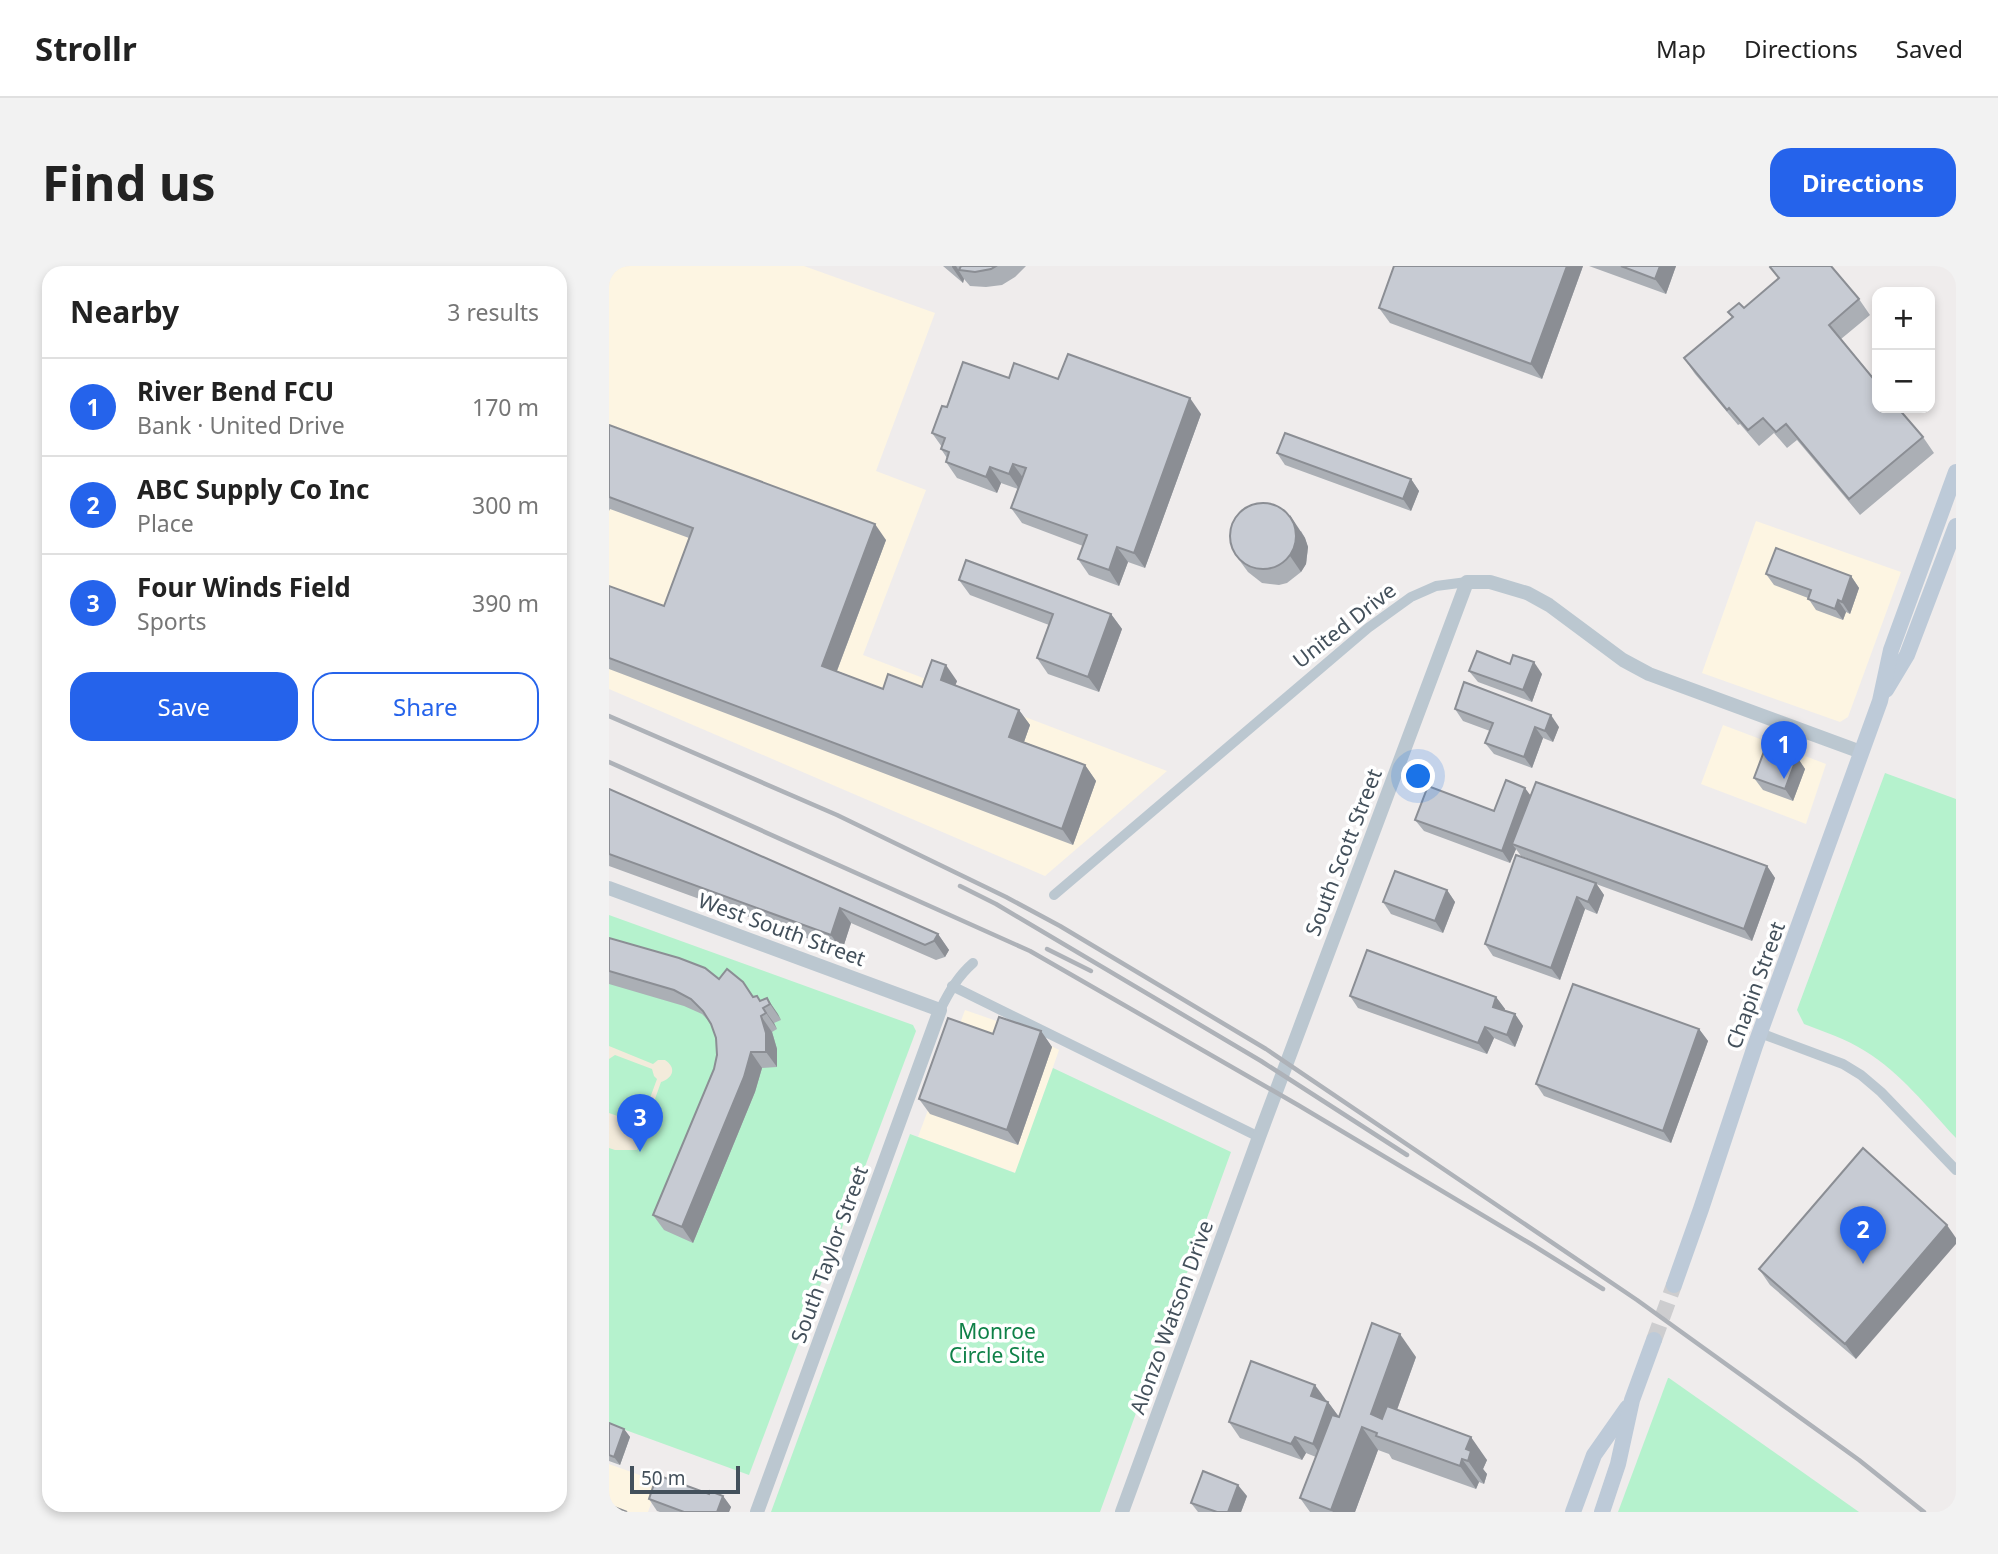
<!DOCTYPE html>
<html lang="en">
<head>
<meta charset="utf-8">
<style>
  body { margin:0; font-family:"Noto Sans",sans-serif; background:#f2f2f2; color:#222 }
  .controls { position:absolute; right:21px; top:21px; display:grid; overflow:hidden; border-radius:14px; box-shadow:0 4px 10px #0003 }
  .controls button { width:63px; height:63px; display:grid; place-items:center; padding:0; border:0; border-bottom:2px solid #e0e0e0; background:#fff; color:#222; font:35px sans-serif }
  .scale { position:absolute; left:21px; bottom:18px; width:110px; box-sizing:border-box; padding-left:7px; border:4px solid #43505b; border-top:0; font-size:19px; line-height:24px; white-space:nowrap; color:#43505b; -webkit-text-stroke:5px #fff; paint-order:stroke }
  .you { position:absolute; left:810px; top:511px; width:24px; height:24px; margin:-18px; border:5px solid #fff; border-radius:50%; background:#1a73e8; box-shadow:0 0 0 10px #1a73e833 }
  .badge { display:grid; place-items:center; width:46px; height:46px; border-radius:50%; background:#2563eb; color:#fff; font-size:23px; font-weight:700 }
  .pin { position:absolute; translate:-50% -58px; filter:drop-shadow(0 2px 4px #0008) }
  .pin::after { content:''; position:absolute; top:37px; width:24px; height:21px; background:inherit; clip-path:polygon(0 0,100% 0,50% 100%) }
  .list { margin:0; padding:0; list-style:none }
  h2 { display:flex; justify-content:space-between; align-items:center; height:91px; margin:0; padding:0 28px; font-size:30px }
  h2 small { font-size:23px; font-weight:400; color:#767676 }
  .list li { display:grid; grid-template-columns:46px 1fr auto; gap:21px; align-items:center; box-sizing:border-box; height:98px; padding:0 28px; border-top:2px solid #e0e0e0 }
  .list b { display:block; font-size:26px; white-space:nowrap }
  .list p { margin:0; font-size:23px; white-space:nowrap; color:#767676 }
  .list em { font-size:23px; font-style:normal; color:#767676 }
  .actions { display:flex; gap:14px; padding:21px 28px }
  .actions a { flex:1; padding:16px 0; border:2px solid #2563eb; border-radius:21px; text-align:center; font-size:24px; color:#2563eb }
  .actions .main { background:#2563eb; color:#fff }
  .map { position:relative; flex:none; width:1347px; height:1246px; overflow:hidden; border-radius:21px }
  header { display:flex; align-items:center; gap:42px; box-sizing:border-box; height:98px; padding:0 35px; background:#fff; border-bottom:2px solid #e0e0e0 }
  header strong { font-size:33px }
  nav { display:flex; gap:38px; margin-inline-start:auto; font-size:24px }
  .intro { display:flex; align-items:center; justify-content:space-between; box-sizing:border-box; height:168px; padding:0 42px }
  h1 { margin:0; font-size:49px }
  .button { padding:18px 32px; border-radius:21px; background:#2563eb; color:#fff; font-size:24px; font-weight:700 }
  main { display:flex; gap:42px; padding:0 42px }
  aside { flex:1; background:#fff; border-radius:21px; box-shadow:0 4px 10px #0003 }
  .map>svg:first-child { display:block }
  .commercial { fill:#fdf5e2 }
  .green { fill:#b5f2cd }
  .sand { fill:#f3ebdb }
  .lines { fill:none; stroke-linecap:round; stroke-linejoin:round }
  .secondary-tunnel { stroke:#cdcdcf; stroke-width:16; stroke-dasharray:16 8; stroke-linecap:butt }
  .minor { stroke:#bbc7d0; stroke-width:10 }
  .tertiary { stroke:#bbc7d0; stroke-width:14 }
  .secondary { stroke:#bdcad8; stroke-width:16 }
  .rail { stroke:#aeb2b8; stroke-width:4.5 }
  .wall { fill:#abafb5 }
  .shaded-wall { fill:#8b8e94 }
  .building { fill:#c7cbd3; stroke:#8b8e94; stroke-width:2 }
  .labels { text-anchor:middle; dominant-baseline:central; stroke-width:7; stroke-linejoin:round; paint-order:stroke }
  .street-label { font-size:21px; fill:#43505b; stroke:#fff }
  .park-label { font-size:21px; fill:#0f8148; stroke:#fff }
</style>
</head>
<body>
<header>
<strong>Strollr</strong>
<nav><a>Map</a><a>Directions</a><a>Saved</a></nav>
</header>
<div class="intro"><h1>Find us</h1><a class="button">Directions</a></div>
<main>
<aside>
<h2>Nearby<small>3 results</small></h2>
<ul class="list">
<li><span class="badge">1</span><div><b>River Bend FCU</b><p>Bank · United Drive</p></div><em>170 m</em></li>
<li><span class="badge">2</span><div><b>ABC Supply Co Inc</b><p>Place</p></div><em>300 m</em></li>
<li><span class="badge">3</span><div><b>Four Winds Field</b><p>Sports</p></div><em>390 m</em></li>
</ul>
<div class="actions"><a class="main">Save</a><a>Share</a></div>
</aside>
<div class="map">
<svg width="1347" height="1246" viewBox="0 0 1347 1246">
  <rect width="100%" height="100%" fill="#efecec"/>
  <!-- commercial -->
  <g class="commercial">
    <path d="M 0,0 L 195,0 L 326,47 L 267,205 L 317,224 L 254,389 L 558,505 L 436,610 L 0,423 Z"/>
    <path d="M 1147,255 L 1292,306 L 1239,451 L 1231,456 L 1093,407 Z"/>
    <path d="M 1114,459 L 1217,498 L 1197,558 L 1092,518 Z"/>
    <path d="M 356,744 L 405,761 L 450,784 L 407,907 L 309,871 Z"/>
    <path d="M 0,1198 L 50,1216 L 39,1246 L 0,1246 Z"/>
  </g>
  <!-- green -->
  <g class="green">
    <path d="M 1276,507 L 1347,533 L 1347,872 C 1318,841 1292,807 1256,785 C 1237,773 1216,766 1195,758 L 1188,744 Z"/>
    <path d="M 0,649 L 304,759 L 307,765 L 140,1209 L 0,1158 Z"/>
    <path d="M 444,802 L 622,886 L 491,1246 L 162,1246 L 301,868 L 406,907 Z"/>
    <path d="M 1059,1112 L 1060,1112 L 1250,1246 L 1009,1246 Z"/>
  </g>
  <!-- sand -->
  <path class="sand" d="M 0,780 L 44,798 L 49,794 L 56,794 C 68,802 64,812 52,816 L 28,884 L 6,884 L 0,882 L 0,847 L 23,855 L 28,851 L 34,851 L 48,813 L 45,810 L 43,803 L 6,789 L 0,793 Z"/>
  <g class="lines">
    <!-- secondary-tunnel -->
    <path class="secondary-tunnel" d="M 1045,1074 L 1065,1019"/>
    <!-- minor -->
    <g class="minor">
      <path d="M 445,629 L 759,362 L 802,331 L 827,320 L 858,316"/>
      <path d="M 343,720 L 650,871"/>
      <path d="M 331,744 C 340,726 349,710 364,697"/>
      <path d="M 1151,767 L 1234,798 L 1252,809 L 1272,826 L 1347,904"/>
    </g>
    <!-- tertiary -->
    <g class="tertiary">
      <path d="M 0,622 L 331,744 L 148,1246"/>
      <path d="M 513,1246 L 650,871 L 858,316 L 881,316 L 918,327 L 940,339 L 1014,394 L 1040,408 L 1252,486"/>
    </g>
    <!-- secondary -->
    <g class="secondary">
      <path d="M 1277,424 L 1298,389 L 1347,260"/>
      <path d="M 1065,1019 L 1092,943 L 1146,780 L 1271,435 L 1282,384 L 1347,206"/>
      <path d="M 964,1246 L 985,1189 L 1018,1142"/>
      <path d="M 993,1246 L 1009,1198 L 1023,1134 L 1045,1074"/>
    </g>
    <!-- rail -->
    <g class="rail">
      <path d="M 0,450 L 228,549 L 397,631 L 451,660 L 657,783 L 1028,1034 L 1250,1194 L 1315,1246"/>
      <path d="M 0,496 L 421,685 L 689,839 L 922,978 L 994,1023"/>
      <path d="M 351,620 L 387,638 L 652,795 L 798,889"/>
      <path d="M 438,683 L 482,705"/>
    </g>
  </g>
  <!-- wall -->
  <g class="wall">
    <path d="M 334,0 L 417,0 L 406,11 L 393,19 L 377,21 L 361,20 L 355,13 L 354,17 Z"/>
    <path d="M 974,0 L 933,113 L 781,57 L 770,42 Z"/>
    <path d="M 980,0 L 1067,0 L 1057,28 Z"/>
    <path d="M 1161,1 L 1250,33 L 1261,49 L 1232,73 L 1314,171 L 1325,187 L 1251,249 L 1188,174 L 1178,182 L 1165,167 L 1150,180 L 1131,158 L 1129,159 L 1086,108 L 1075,92 L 1170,13 Z"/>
    <path d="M 400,112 L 449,113 L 592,148 L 536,302 L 519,296 L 510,320 L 480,309 L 469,293 L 474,280 L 413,257 L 402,242 L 409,223 L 392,217 L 388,227 L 348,212 L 337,196 L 338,192 L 332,183 L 333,181 L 323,167 L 338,141 Z"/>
    <path d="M 0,159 L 277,274 L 228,405 L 274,423 L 313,421 L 348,415 L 346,420 L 410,444 L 421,459 L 415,476 L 476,499 L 487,515 L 464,579 L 0,403 L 0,320 L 55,340 L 80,272 L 1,243 L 0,245 Z"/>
    <path d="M 668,187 L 802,213 L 810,225 L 802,245 L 676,199 Z"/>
    <path d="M 692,265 L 696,272 L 699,281 L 697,298 L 692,306 L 678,317 L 670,319 L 653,317 L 639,306 L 628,291 Z"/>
    <path d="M 1157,308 L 1242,310 L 1250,322 L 1241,348 L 1237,346 L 1234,354 L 1207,344 L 1199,332 L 1165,319 Z"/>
    <path d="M 350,314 L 502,348 L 513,363 L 490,426 L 439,408 L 428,392 L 440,359 L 361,329 Z"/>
    <path d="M 901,398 L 933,408 L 923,436 L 869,416 L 860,405 Z"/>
    <path d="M 846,443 L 950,461 L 944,476 L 934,472 L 923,502 L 885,488 L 876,477 L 881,465 L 854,455 Z"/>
    <path d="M 1188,491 L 1196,503 L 1184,535 L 1154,524 L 1145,512 Z"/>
    <path d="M 0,523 L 329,668 L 340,684 L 336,691 L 327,694 L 242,657 L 233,685 L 0,600 Z"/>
    <path d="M 922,529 L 1158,600 L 1166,612 L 1143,675 L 987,618 L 995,629 L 988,648 L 976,643 L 951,714 L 884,690 L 876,678 L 966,610 L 912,590 L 907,583 L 901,597 L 815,565 L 806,554 L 885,545 Z"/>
    <path d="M 838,624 L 846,636 L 834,667 L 782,648 L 774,636 Z"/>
    <path d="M 0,672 L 110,713 L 152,735 L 158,732 L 172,754 L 165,757 L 168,763 L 163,766 L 168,783 L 168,801 L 153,802 L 146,826 L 84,977 L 55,964 L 44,949 L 105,803 L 108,789 L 107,772 L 101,756 L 93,748 L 75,740 L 0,718 Z"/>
    <path d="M 741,730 L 887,731 L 896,743 L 895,745 L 906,748 L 914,760 L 906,781 L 885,772 L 878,788 L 749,742 Z"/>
    <path d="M 1090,763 L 1099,775 L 1062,877 L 935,830 L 927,818 Z"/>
    <path d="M 432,765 L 443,781 L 409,879 L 321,848 L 310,833 L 384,768 Z"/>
    <path d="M 1254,882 L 1247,1093 L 1161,1019 L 1150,1003 Z"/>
    <path d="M 807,1091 L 788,1144 L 878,1194 L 874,1203 L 878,1208 L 875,1218 L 870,1216 L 867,1223 L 783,1193 L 780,1188 L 769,1184 L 746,1246 L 701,1246 L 691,1232 L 707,1191 L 697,1187 L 693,1194 L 631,1172 L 620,1156 L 717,1134 L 719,1136 L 730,1151 Z"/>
    <path d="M 0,1157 L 15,1163 L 21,1171 L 11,1199 L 0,1195 Z"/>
    <path d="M 100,1228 L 114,1230 L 122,1241 L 120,1246 L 51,1246 L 48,1245 L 40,1233 Z"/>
    <path d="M 638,1230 L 632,1246 L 589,1246 L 582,1237 Z"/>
  </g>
  <!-- shaded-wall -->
  <g class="shaded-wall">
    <path d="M 343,0 L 347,0 L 355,13 L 354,17 L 343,1 Z"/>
    <path d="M 958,0 L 974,0 L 933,113 L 922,98 Z"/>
    <path d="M 1051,0 L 1067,0 L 1057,28 L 1046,13 Z"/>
    <path d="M 581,132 L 592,148 L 536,302 L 525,287 Z"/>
    <path d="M 404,198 L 415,213 L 411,224 L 400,208 Z"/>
    <path d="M 381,201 L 392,217 L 388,227 L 377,211 Z"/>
    <path d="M 802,213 L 810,225 L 802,245 L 794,233 Z"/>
    <path d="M 681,249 L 696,272 L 699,281 L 697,298 L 692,306 L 681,290 Z"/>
    <path d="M 266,258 L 277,274 L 224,415 L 213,400 Z"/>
    <path d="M 508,281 L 519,296 L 510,320 L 500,304 Z"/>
    <path d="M 1242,310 L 1250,322 L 1241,348 L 1233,336 Z"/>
    <path d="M 1229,334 L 1237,346 L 1234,354 L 1226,343 Z"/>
    <path d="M 502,348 L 513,363 L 490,426 L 479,411 Z"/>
    <path d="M 925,396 L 933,408 L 923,436 L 914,424 Z"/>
    <path d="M 337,399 L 348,415 L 342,430 L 332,414 Z"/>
    <path d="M 410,444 L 421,459 L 411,487 L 400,471 Z"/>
    <path d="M 942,449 L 950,461 L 944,476 L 936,465 Z"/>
    <path d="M 926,461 L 934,472 L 923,502 L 915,491 Z"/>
    <path d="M 1188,491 L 1196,503 L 1184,535 L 1176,523 Z"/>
    <path d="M 476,499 L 487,515 L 464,579 L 453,563 Z"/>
    <path d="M 916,522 L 925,534 L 903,578 L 907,583 L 901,597 L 893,585 Z"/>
    <path d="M 1158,600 L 1166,612 L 1143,675 L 1135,663 Z"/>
    <path d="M 987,617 L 995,629 L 988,648 L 979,636 Z"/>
    <path d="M 838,624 L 846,636 L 834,667 L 826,655 Z"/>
    <path d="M 968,631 L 976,643 L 951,714 L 942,702 Z"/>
    <path d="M 231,642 L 242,657 L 233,685 L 222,669 Z"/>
    <path d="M 329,668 L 340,684 L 336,691 L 325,675 Z"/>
    <path d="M 887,731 L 896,743 L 892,753 L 884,741 Z"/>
    <path d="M 158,732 L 169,748 L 172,754 L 161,738 Z"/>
    <path d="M 154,742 L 165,757 L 168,763 L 157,747 Z"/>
    <path d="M 906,748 L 914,760 L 906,781 L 898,769 Z"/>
    <path d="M 152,750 L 163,766 L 168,783 L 168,801 L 157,786 Z"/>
    <path d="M 876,761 L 885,772 L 878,788 L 869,777 Z"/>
    <path d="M 1090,763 L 1099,775 L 1062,877 L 1054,865 Z"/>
    <path d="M 432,765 L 443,781 L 409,879 L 398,864 Z"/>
    <path d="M 142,786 L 153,802 L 146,826 L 84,977 L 73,961 Z"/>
    <path d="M 1338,959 L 1347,972 L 1347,978 L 1247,1093 L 1236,1078 Z"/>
    <path d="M 791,1068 L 807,1091 L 778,1171 L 762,1148 Z"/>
    <path d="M 706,1119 L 717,1134 L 713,1145 L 702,1130 Z"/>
    <path d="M 719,1136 L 730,1151 L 715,1194 L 704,1178 Z"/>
    <path d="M 753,1161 L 769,1184 L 746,1246 L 724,1246 L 722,1244 Z"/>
    <path d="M 15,1163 L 21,1171 L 11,1199 L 5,1191 Z"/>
    <path d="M 686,1171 L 697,1187 L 693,1194 L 682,1178 Z"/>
    <path d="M 862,1171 L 878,1194 L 874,1203 L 878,1208 L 875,1218 L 859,1195 L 857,1183 Z"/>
    <path d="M 853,1193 L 870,1216 L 867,1223 L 851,1200 Z"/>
    <path d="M 629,1219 L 638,1230 L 632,1246 L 619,1246 Z"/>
    <path d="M 114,1230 L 122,1241 L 120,1246 L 108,1246 Z"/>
  </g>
  <!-- building -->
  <g class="building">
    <path d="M 352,0 L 387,0 L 382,3 L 366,6 L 350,4 Z"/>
    <path d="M 785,0 L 958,0 L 922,98 L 770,42 Z"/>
    <path d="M 1012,0 L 1051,0 L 1046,13 Z"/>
    <path d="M 1162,0 L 1222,0 L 1250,33 L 1220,59 L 1268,117 L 1268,142 L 1289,142 L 1314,171 L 1240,233 L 1177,158 L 1167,166 L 1154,152 L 1139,164 L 1120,142 L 1118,144 L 1075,92 L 1124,51 L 1119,46 L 1130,37 L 1135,42 L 1170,12 L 1161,1 Z"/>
    <path d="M 459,88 L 581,132 L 525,287 L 508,281 L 500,304 L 469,293 L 478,269 L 402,242 L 417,202 L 404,198 L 400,208 L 381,201 L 377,211 L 337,196 L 340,186 L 332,183 L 336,172 L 323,167 L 333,140 L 338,141 L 354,96 L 400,112 L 405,97 L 449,113 Z"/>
    <path d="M 0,159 L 266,258 L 213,400 L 274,423 L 279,408 L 313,421 L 323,394 L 337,399 L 332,414 L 410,444 L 400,471 L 476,499 L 453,563 L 0,392 L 0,320 L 55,340 L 84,262 L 0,231 Z"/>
    <path d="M 676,167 L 802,213 L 794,233 L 668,187 Z"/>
    <circle cx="654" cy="270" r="33"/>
    <path d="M 1167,282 L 1242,310 L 1233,336 L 1229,334 L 1226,343 L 1199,333 L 1202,324 L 1157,308 Z"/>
    <path d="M 357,294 L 502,348 L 479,411 L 428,392 L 444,348 L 350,314 Z"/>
    <path d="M 868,385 L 901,398 L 904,389 L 925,396 L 914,424 L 860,405 Z"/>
    <path d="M 855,416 L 942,449 L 936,465 L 926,461 L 915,491 L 876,477 L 884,457 L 846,443 Z"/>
    <path d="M 1157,480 L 1188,491 L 1176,523 L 1145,512 Z"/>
    <path d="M 897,514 L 916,522 L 893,585 L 806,554 L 819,520 L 885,545 Z"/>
    <path d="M 927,516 L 1158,600 L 1135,663 L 903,578 Z"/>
    <path d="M 0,523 L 329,668 L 325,675 L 316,679 L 231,642 L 222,669 L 0,588 Z"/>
    <path d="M 907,589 L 987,617 L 979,636 L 968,631 L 942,702 L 876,678 Z"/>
    <path d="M 786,605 L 838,624 L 826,655 L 774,636 Z"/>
    <path d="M 0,672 L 70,692 L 96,702 L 110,713 L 118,703 L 134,716 L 144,731 L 148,730 L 151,735 L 158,732 L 161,738 L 154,742 L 157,747 L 152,750 L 157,767 L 157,786 L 142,786 L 135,811 L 73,961 L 44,949 L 105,803 L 108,789 L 107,772 L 102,758 L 94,745 L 82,733 L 65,724 L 0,705 Z"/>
    <path d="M 758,684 L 887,731 L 884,741 L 906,748 L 898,769 L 876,761 L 869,777 L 741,730 Z"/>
    <path d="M 964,718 L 1090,763 L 1054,865 L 927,818 Z"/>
    <path d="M 390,751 L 432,765 L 398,864 L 310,833 L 339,752 L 384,768 Z"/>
    <path d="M 1254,882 L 1338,959 L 1236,1078 L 1150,1003 Z"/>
    <path d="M 763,1057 L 791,1068 L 762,1148 L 773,1153 L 778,1140 L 862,1171 L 857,1183 L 862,1185 L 859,1195 L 853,1193 L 851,1200 L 767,1170 L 768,1167 L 753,1161 L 722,1244 L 691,1232 L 723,1149 L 730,1151 Z"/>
    <path d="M 642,1095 L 706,1119 L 702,1130 L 719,1136 L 704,1178 L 686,1171 L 682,1178 L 620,1156 Z"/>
    <path d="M 0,1157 L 15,1163 L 5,1191 L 0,1189 Z"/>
    <path d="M 594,1205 L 629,1219 L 619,1246 L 608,1246 L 582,1237 Z"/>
    <path d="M 48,1209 L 100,1228 L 101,1225 L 114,1230 L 108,1246 L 75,1246 L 40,1233 Z"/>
    <path d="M 0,1239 L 18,1246 L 0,1246 Z"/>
  </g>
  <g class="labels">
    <!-- street labels -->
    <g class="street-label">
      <text transform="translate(735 359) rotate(-38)">United Drive</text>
      <text transform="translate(734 586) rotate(-69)">South Scott Street</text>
      <text transform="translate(173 663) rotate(20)">West South Street</text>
      <text transform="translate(1146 719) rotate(-70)">Chapin Street</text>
      <text transform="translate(220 988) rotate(-70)">South Taylor Street</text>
      <text transform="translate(562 1051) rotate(-70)">Alonzo Watson Drive</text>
    </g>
    <!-- park labels -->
    <g class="park-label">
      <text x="388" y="1065">Monroe<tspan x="388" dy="24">Circle Site</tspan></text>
    </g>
  </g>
</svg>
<div class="controls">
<button>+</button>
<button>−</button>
</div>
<div class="scale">50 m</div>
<div class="you"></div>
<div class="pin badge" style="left:1175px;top:513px">1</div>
<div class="pin badge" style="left:1254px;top:998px">2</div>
<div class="pin badge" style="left:31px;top:886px">3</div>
</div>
</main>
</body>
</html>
